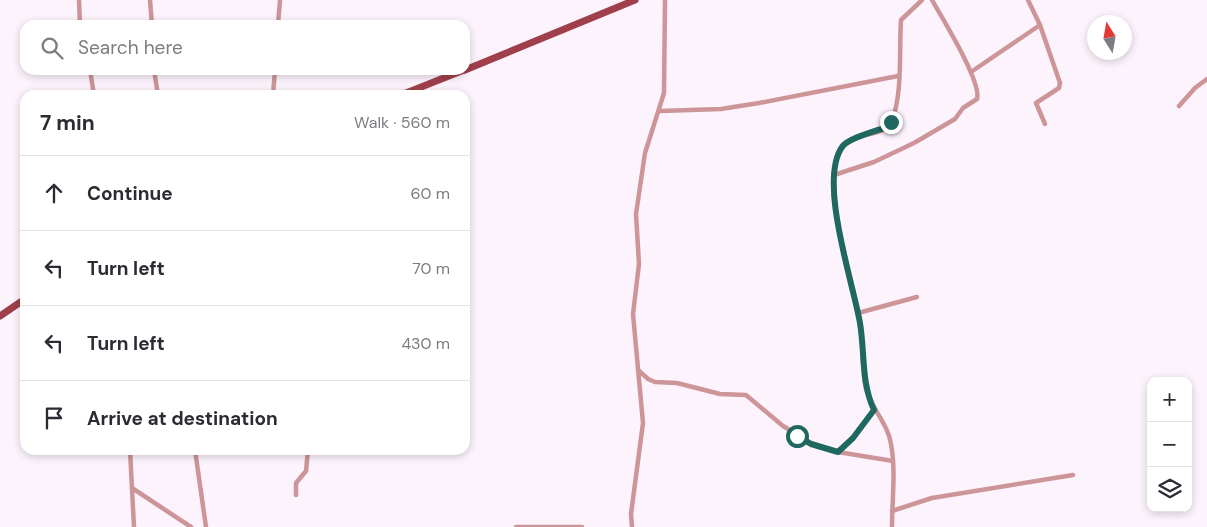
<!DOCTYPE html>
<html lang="en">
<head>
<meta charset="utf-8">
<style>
  body { margin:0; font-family:"DM Sans",sans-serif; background:#f7f7f7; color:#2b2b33 }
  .controls { position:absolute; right:15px; bottom:15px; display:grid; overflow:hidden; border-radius:10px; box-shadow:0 2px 8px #0003 }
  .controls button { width:45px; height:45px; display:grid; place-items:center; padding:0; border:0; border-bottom:1px solid #e1e1e2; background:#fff; color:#2b2b33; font:25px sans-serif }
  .compass { position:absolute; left:1087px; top:15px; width:45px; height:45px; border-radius:50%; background:#fff; box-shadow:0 2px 8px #0003; rotate:349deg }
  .stop { position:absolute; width:15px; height:15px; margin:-11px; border:4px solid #1f6860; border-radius:50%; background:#fff }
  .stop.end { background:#1f6860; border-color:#fff; box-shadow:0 1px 5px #0008 }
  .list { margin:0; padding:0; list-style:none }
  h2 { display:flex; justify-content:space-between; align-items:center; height:65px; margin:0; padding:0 20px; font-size:21px }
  h2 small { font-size:16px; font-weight:400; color:#7c7c81 }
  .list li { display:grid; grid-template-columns:32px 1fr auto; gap:15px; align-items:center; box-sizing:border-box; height:75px; padding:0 20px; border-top:1px solid #e1e1e2 }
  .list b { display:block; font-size:19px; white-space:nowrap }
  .list em { font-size:16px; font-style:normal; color:#7c7c81 }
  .icon { flex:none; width:28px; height:28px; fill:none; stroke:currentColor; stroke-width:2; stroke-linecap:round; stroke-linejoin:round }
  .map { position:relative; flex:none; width:1207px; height:527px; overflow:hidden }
  .search { position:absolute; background:#fff; box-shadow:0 2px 8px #0003; left:20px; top:20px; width:450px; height:55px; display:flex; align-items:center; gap:12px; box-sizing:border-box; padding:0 18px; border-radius:15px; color:#7c7c81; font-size:19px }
  .panel { position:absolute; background:#fff; box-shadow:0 2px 8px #0003; left:20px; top:90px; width:450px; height:365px; border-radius:15px }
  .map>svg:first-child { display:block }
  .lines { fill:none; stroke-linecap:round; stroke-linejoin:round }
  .street { stroke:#cd9598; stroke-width:4.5 }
  .primary { stroke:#9f3f4c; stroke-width:7 }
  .route { stroke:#1f6860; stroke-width:6 }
</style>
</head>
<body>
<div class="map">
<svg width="1207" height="527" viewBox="0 0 1207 527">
  <rect width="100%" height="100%" fill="#fdf3fd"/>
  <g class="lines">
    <!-- street -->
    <g class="street">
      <path d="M 79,0 L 80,25"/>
      <path d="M 150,0 L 152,25"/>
      <path d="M 1028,0 L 1040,25 L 1060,83 L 1059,88 L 1036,103 L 1045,124"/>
      <path d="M 278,25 L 280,0"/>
      <path d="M 90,70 L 94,95"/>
      <path d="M 154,70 L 158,95"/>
      <path d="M 971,72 L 1040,25"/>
      <path d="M 273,95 L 275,70"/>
      <path d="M 1179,106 L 1195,88 L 1207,79"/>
      <path d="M 660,111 L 721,109 L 759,103 L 898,76"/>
      <path d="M 834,175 L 874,162 L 914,143 L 955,119 L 963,108 L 977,99 C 982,82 942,18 932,0"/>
      <path d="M 858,313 L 917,297"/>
      <path d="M 638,370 L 648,379 L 655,382 L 677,383 L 720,394 L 746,395 L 783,426 L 811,443 L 838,452 L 893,461"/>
      <path d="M 130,450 L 134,527"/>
      <path d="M 195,450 L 206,527"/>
      <path d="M 838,452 L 853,438 L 874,410"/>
      <path d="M 132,488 L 191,527"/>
      <path d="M 296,495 L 296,483 L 306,471 L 308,450"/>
      <path d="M 892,511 L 932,498 L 1073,475"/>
      <path d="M 516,527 L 582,527"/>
      <path d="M 632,527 L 631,514 L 643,423 L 633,314 L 639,264 L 636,214 L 645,153 L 664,93 L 665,0"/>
      <path d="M 892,527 C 892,500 896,471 891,444 C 888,424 872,409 866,389 C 861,368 864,346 860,325 C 852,274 832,224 834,172 C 837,123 881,143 891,122 C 903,98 899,48 901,20 L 922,0"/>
    </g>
    <!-- primary -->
    <g class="primary">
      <path d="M 465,70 L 635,0"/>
      <path d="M 401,95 L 464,70"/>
      <path d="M 0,316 L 25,299"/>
    </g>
  </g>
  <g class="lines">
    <!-- route -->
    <path class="route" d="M 797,436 L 811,444 L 838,452 L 853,438 L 874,410 C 861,382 865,353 860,323 C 853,282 818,182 842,147 C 848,138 876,131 887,127 L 891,122"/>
  </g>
</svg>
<div class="controls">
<button>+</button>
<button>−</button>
<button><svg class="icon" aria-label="layers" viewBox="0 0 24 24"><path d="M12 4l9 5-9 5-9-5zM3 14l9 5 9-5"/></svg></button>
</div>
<svg class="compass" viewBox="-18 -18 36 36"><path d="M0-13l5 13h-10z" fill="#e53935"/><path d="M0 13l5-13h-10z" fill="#7c7c81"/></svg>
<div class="stop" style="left:797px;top:436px"></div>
<div class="stop end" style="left:891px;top:122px"></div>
<div class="search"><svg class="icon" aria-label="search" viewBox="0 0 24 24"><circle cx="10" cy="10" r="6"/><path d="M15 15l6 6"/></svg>Search here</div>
<section class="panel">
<h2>7 min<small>Walk · 560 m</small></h2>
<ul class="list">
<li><svg class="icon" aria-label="ahead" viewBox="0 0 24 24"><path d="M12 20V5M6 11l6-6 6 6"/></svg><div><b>Continue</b></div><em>60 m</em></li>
<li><svg class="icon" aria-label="left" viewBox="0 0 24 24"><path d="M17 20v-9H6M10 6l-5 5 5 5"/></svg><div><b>Turn left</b></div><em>70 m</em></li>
<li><svg class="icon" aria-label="left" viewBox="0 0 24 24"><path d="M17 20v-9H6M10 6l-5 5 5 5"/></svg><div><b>Turn left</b></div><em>430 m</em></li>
<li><svg class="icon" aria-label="arrive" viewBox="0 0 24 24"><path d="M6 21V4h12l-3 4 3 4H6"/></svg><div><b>Arrive at destination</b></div></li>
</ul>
</section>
</div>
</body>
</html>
